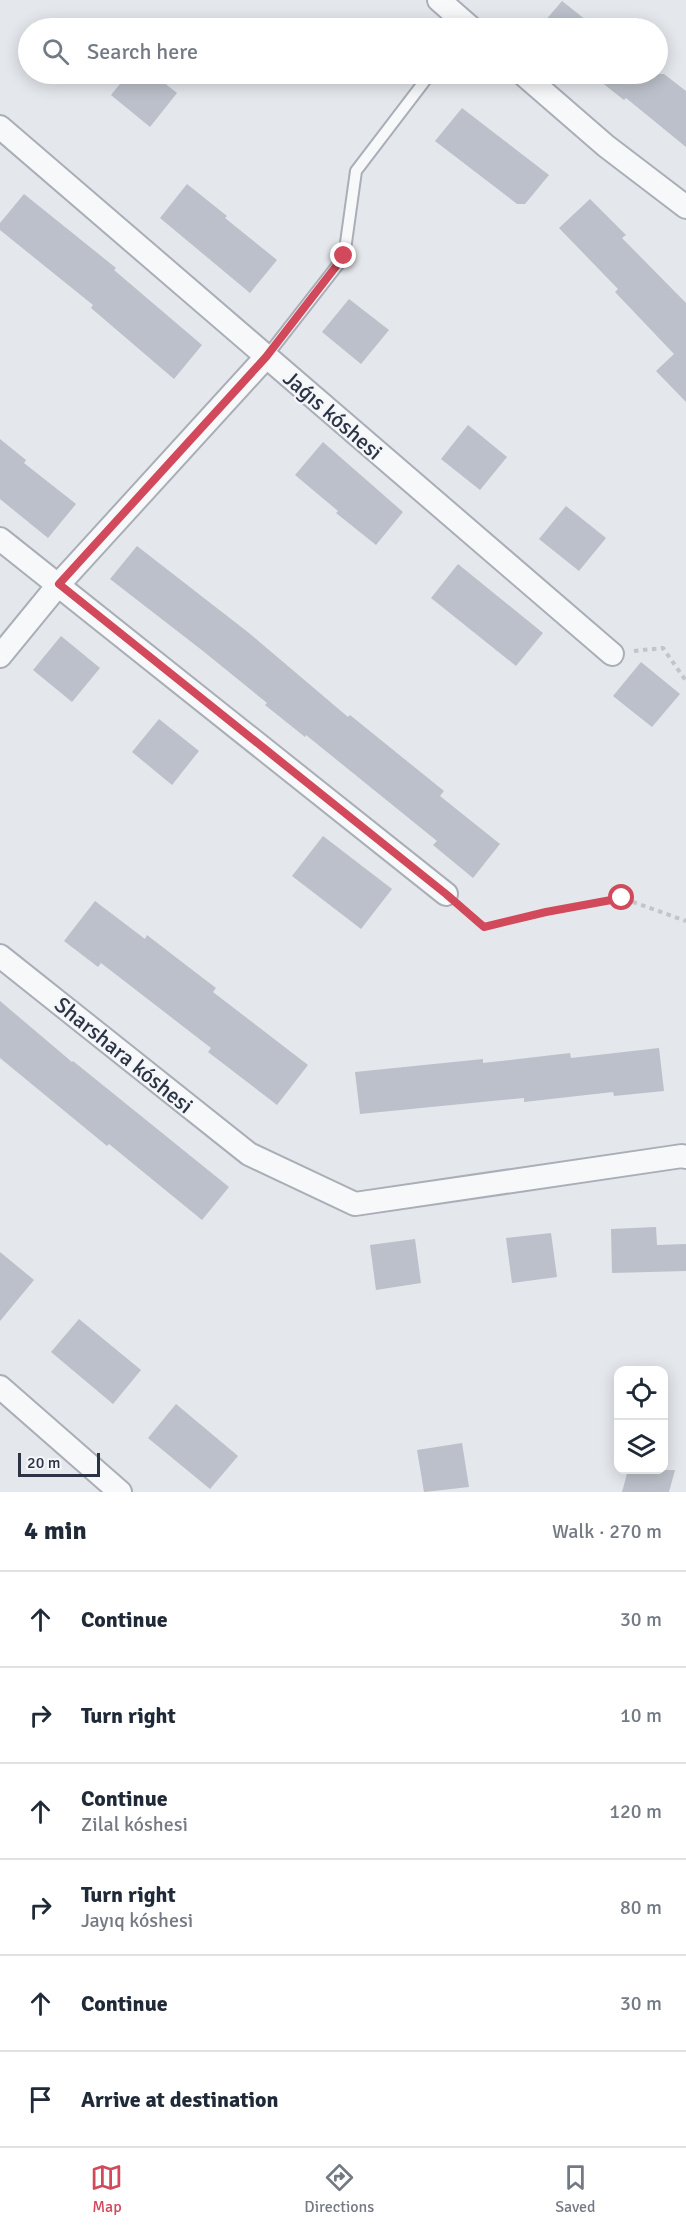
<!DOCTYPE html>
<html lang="en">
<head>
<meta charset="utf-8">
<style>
  body { margin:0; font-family:Signika,sans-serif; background:#f2f2f3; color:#1f2937 }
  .controls { position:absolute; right:18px; bottom:18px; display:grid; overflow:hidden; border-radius:12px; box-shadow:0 3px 15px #0003 }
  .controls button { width:54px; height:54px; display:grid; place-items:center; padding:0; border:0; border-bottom:2px solid #e0e1e3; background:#fff; color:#1f2937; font:30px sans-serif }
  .scale { position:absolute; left:18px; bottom:15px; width:82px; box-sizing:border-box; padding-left:6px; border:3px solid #2b3445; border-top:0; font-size:16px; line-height:21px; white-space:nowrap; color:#2b3445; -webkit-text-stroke:4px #f4f6f9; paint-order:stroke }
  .stop { position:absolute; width:18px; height:18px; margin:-14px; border:4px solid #d1495b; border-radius:50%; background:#fff }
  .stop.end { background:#d1495b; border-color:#fff; box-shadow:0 2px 6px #0008 }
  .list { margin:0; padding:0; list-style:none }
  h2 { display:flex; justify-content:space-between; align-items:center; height:78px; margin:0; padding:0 24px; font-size:26px }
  h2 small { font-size:20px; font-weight:400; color:#747a83 }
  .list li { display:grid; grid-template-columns:39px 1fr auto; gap:18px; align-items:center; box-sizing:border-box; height:96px; padding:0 24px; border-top:2px solid #e0e1e3 }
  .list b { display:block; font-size:22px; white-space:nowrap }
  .list p { margin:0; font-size:20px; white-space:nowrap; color:#747a83 }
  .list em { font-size:20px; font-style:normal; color:#747a83 }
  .icon { flex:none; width:33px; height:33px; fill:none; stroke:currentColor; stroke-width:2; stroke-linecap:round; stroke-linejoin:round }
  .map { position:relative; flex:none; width:686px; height:1492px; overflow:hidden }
  .search { position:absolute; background:#fff; box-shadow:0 3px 15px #0003; left:18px; right:18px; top:18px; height:66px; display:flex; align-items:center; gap:15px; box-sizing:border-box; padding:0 21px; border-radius:33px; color:#747a83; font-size:22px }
  .sheet { height:654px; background:#fff }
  nav { display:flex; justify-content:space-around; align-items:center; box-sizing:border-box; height:84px; border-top:2px solid #e0e1e3; background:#fff; font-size:16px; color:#747a83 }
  nav a { display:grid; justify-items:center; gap:3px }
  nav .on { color:#d1495b }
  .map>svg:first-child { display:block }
  .building { fill:#bbc0ca }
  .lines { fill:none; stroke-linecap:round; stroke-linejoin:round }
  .service-casing { stroke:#a9aeb7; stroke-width:14 }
  .minor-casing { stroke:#a9aeb7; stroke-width:26 }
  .path { stroke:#c2c5cb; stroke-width:4; stroke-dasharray:4.5 4.5; stroke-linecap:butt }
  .service { stroke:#f7f8fa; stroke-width:10 }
  .minor { stroke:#f7f8fa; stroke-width:22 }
  .route { stroke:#d1495b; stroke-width:8 }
  .labels { text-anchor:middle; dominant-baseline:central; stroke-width:4.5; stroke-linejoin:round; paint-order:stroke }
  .street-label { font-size:22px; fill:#2b3445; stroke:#f4f6f9 }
</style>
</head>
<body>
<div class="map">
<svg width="686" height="1492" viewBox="0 0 686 1492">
  <rect width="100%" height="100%" fill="#e4e7ec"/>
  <!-- building -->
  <g class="building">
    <path d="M 562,1 L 596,28 L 539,28 Z"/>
    <path d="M 128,74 L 153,74 L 177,93 L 150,127 L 111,95 Z"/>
    <path d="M 591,74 L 664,74 L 686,91 L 686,147 L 626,98 L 624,100 Z"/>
    <path d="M 462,108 L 549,175 L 525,204 L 517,204 L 435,141 Z"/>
    <path d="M 187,184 L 227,216 L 225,218 L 277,260 L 250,293 L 160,218 Z"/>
    <path d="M 24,194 L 116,268 L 114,270 L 202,345 L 174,379 L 91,308 L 93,305 L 0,230 L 0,223 Z"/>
    <path d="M 590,199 L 626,235 L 622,238 L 686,303 L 686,402 L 656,371 L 674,354 L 615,292 L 618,289 L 559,228 Z"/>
    <path d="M 349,299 L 389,330 L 361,364 L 322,332 Z"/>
    <path d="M 468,425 L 507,457 L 480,490 L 441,459 Z"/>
    <path d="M 0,439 L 26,460 L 24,463 L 76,504 L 48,538 L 0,499 Z"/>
    <path d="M 323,442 L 403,512 L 376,545 L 336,513 L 338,511 L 295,475 Z"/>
    <path d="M 566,506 L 606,538 L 579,571 L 539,539 Z"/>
    <path d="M 137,546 L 249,633 L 348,717 L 350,715 L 444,791 L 440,796 L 500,844 L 473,878 L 433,845 L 437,841 L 306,735 L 305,737 L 265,705 L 267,703 L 203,651 L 110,579 Z"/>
    <path d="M 458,564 L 543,633 L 516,666 L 431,598 Z"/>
    <path d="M 61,636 L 100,668 L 72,702 L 33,670 Z"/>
    <path d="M 641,662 L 680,694 L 652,727 L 613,696 Z"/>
    <path d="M 159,719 L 199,751 L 172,785 L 132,752 Z"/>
    <path d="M 323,836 L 392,889 L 361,929 L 292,876 Z"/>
    <path d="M 95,901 L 145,939 L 147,935 L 182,962 L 216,988 L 213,992 L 308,1065 L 277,1105 L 208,1052 L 211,1048 L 101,963 L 98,967 L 64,941 Z"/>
    <path d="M 0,1001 L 72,1062 L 73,1061 L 229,1187 L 202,1220 L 109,1144 L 107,1146 L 0,1058 Z"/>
    <path d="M 659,1048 L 664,1091 L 614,1096 L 613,1092 L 524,1102 L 524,1098 L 360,1114 L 355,1072 L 483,1059 L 483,1063 L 570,1053 L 571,1058 Z"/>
    <path d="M 656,1227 L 657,1245 L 686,1244 L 686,1271 L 612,1273 L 611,1229 Z"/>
    <path d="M 551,1233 L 557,1277 L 512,1283 L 506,1238 Z"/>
    <path d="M 415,1239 L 421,1283 L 376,1290 L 370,1245 Z"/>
    <path d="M 0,1252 L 34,1280 L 0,1321 Z"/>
    <path d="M 79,1319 L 141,1370 L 113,1404 L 51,1352 Z"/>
    <path d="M 176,1404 L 238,1456 L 210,1489 L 148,1438 Z"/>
    <path d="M 462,1443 L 469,1487 L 424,1492 L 417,1450 Z"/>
    <path d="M 628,1470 L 675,1470 L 669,1492 L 622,1492 Z"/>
  </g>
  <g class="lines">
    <!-- service casing -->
    <g class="service-casing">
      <path id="service" d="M 266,357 L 344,257 L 356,171 L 430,74"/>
    </g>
    <!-- minor casing -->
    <g class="minor-casing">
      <g id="minor">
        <path d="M 439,0 L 471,28"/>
        <path d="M 523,74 L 606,146 L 686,207"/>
        <path d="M 0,127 L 612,654"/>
        <path d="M 0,539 L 446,894"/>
        <path d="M 0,656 L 59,584 L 266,357"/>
        <path d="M 0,956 L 249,1154 L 355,1204 L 682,1156 L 686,1157"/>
        <path d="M 0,1387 L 120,1492"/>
      </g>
    </g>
    <!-- path -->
    <g class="path">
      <path d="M 634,651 L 663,648 L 686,681"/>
      <path d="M 463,909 L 484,927 L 546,912 L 622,898 L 686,921"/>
    </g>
    <!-- service -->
    <use href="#service" class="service"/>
    <!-- minor -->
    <use href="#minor" class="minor"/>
  </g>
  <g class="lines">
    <!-- route -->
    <path class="route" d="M 344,256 L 266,357 L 59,584 L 446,894 L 484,927 L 546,912 L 622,898"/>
  </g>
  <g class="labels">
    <!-- street labels -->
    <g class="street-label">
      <text transform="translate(333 415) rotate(41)">Jaǵıs kóshesi</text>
      <text transform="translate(124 1055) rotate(39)">Sharshara kóshesi</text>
    </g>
  </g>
</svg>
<div class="controls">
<button><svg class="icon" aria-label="locate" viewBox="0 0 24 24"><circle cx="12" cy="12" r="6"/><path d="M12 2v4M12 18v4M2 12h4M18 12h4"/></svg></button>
<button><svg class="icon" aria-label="layers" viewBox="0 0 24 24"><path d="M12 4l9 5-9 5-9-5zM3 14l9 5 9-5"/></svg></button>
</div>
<div class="scale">20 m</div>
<div class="stop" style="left:622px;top:898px"></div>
<div class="stop end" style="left:344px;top:256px"></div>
<div class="search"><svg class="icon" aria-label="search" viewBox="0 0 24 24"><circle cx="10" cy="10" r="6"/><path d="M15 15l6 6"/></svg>Search here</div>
</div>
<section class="sheet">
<h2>4 min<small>Walk · 270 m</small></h2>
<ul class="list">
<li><svg class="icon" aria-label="ahead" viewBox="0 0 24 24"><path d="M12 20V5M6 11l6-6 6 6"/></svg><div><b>Continue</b></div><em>30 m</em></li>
<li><svg class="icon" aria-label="right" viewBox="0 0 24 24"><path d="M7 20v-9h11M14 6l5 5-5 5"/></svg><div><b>Turn right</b></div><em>10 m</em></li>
<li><svg class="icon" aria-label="ahead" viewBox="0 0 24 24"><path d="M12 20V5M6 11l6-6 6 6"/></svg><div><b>Continue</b><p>Zilal kóshesi</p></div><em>120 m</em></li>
<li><svg class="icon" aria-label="right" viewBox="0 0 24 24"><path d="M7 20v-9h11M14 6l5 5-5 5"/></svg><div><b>Turn right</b><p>Jayıq kóshesi</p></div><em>80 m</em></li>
<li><svg class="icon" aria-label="ahead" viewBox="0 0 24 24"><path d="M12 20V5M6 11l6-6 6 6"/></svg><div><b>Continue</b></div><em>30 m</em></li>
<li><svg class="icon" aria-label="arrive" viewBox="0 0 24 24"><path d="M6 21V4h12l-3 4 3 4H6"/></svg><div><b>Arrive at destination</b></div></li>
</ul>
</section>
<nav>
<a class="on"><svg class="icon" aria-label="map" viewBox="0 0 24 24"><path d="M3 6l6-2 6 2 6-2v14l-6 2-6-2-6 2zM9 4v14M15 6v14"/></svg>Map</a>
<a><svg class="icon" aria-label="directions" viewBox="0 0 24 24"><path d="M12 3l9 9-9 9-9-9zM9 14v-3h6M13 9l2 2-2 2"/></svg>Directions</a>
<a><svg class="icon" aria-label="saved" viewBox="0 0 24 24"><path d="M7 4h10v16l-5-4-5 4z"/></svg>Saved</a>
</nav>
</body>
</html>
